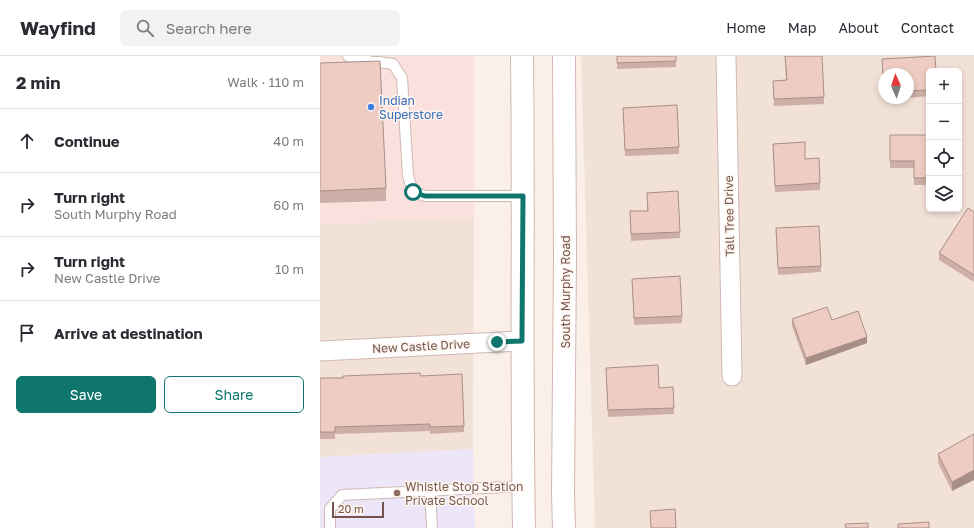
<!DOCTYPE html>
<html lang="en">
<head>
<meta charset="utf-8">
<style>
  body { margin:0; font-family:"Golos Text",sans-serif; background:#f2f2f3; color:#2b2b33 }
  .controls { position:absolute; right:12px; top:12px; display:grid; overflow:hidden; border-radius:6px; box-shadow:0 2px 6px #0003 }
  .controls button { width:36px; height:36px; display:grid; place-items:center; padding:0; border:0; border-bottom:1px solid #e1e1e2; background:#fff; color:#2b2b33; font:20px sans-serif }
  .compass { position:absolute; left:558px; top:12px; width:36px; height:36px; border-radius:50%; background:#fff; box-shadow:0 2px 6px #0003; rotate:357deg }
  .scale { position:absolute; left:12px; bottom:10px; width:52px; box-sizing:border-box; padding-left:4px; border:2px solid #74544e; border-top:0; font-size:11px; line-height:14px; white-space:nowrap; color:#74544e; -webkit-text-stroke:3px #fef5ef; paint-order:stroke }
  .stop { position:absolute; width:12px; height:12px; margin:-9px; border:3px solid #0f766e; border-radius:50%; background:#fff }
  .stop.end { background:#0f766e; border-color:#fff; box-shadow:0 1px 4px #0008 }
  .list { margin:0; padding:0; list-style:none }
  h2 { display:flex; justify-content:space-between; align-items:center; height:52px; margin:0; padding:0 16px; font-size:17px }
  h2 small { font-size:13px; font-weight:400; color:#7c7c81 }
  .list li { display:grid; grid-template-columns:26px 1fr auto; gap:12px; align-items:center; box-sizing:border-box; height:64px; padding:0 16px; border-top:1px solid #e1e1e2 }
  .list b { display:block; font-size:15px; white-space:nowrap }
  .list p { margin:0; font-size:13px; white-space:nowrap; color:#7c7c81 }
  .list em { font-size:13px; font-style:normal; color:#7c7c81 }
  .actions { display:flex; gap:8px; padding:12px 16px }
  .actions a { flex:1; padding:9px 0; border:1px solid #0f766e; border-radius:6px; text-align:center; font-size:14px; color:#0f766e }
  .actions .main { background:#0f766e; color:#fff }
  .icon { flex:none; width:22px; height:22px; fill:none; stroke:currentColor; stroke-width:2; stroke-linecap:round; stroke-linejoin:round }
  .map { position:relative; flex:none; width:654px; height:472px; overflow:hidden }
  header { display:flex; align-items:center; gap:24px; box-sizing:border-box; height:56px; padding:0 20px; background:#fff; border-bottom:1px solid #e1e1e2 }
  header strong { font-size:19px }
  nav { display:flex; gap:22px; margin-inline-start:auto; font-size:14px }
  .search { width:280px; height:36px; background:#f2f2f3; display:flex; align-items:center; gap:10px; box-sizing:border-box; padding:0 14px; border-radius:6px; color:#7c7c81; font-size:15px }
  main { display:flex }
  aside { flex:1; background:#fff }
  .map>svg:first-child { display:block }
  .residential { fill:#f2e1d7; fill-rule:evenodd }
  .commercial { fill:#fae1dd }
  .education { fill:#ede5f8 }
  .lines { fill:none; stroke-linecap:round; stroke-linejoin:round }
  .service-casing { stroke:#cfb9b2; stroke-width:12 }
  .minor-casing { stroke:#cfb9b2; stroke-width:21 }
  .secondary-casing { stroke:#d1b8b0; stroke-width:24 }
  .service { stroke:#fff; stroke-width:10 }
  .minor { stroke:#fff; stroke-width:19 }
  .secondary { stroke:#fff; stroke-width:22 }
  .wall { fill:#ceafa7 }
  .shaded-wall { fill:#a78f88 }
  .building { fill:#efccc2; stroke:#a78f88 }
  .route { stroke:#0f766e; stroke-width:5 }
  .shop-dot { fill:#3f7fe0; stroke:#fef5ef; stroke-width:1.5 }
  .education-dot { fill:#8d6e63; stroke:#fef5ef; stroke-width:1.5 }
  .labels { text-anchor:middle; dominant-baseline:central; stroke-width:3; stroke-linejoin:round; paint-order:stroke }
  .shop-label { font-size:12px; fill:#366cbe; stroke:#fef5ef; text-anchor:start }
  .street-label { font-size:12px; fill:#74544e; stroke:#fef5ef }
  .education-label { font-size:12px; fill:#785e54; stroke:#fef5ef; text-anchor:start }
</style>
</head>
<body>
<header>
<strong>Wayfind</strong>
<div class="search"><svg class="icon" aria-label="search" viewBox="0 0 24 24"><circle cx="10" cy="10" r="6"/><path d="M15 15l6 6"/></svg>Search here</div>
<nav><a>Home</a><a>Map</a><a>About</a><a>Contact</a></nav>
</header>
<main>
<aside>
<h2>2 min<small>Walk · 110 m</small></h2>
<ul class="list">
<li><svg class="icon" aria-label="ahead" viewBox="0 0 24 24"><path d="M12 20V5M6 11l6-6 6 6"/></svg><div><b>Continue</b></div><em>40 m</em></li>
<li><svg class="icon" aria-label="right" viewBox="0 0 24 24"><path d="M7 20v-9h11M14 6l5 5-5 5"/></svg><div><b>Turn right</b><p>South Murphy Road</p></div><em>60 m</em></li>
<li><svg class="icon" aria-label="right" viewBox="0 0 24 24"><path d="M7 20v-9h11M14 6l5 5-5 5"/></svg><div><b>Turn right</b><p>New Castle Drive</p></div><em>10 m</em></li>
<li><svg class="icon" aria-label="arrive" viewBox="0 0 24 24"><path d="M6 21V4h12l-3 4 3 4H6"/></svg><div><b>Arrive at destination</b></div></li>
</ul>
<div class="actions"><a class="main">Save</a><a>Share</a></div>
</aside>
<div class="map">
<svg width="654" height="472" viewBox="0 0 654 472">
  <rect width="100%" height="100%" fill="#fbf0e8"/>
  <!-- residential -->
  <g class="residential">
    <path d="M 261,0 L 654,0 L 654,472 L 275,472 ZM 609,15 L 639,15 L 639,153 L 609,153 ZM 564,18 L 588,18 L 588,42 L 564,42 Z"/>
    <path d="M 154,161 L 153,393 L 0,401 L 0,168 Z"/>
  </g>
  <!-- commercial -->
  <path class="commercial" d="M 0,0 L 154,0 L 154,161 L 0,168 Z"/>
  <!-- education -->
  <path class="education" d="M 153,393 L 155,472 L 0,472 L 0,401 Z"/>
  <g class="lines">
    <!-- service casing -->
    <g class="service-casing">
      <g id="service">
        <path d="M 28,0 L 50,5 L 73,8 L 82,22 L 88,120 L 93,136 L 105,140 L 203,140"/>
        <path d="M 110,434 L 112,472"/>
        <path d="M 10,472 L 10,453 L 22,439 L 203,430"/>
      </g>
    </g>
    <!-- minor casing -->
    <g class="minor-casing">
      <g id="minor">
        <path d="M 406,0 L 412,320"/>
        <path d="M 0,295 L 202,285"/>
      </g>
    </g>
    <!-- secondary casing -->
    <g class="secondary-casing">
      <g id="secondary">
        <path d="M 202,0 C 204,157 201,315 204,472"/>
        <path d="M 244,472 L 243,438 L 245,201 L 244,0"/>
      </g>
    </g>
    <!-- service -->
    <use href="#service" class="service"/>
    <!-- minor -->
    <use href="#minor" class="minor"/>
    <!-- secondary -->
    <use href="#secondary" class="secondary"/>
  </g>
  <!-- wall -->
  <g class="wall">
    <path d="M 297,0 L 356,0 L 356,11 L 297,13 Z"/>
    <path d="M 465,0 L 504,41 L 504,48 L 454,50 L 453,25 L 466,24 Z"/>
    <path d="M 562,3 L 609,15 L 609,40 L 588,42 L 588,18 L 564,18 L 564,42 L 579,42 L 564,43 Z"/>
    <path d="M 0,7 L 66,132 L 66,145 L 0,147 Z"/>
    <path d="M 303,52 L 359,91 L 359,98 L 305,100 Z"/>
    <path d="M 570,79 L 609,79 L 609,129 L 594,129 L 594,112 L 570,112 Z"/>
    <path d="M 453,88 L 485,103 L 500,127 L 500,134 L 455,136 Z"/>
    <path d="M 327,137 L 360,176 L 360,182 L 311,185 L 310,155 L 327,155 Z"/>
    <path d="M 654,156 L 654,226 L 619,204 L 619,197 Z"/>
    <path d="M 456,172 L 501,210 L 501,216 L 458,219 Z"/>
    <path d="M 312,223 L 362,260 L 362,267 L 314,269 Z"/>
    <path d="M 472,263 L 512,264 L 547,287 L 486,309 L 472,270 Z"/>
    <path d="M 286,318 L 339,332 L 354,352 L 354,358 L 288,361 Z"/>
    <path d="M 101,320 L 144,370 L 144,376 L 110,378 L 110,375 L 15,378 L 15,383 L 0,383 L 0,322 Z"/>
    <path d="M 654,378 L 632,435 L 618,407 L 618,398 Z"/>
  </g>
  <!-- shaded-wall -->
  <g class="shaded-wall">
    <path d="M 547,281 L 547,287 L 486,309 L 486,302 Z"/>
    <path d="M 654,414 L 654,424 L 632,435 L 632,426 Z"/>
  </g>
  <!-- building -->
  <g class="building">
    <path d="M 297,0 L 356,0 L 356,5 L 297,7 Z"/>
    <path d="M 465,0 L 502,0 L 504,41 L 454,43 L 453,25 L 467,24 Z"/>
    <path d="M 615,0 L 616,15 L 609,15 L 609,34 L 588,35 L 588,18 L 564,18 L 564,36 L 562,3 Z"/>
    <path d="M 60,5 L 66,132 L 0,135 L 0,7 Z"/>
    <path d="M 357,49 L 359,91 L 305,94 L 303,52 Z"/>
    <path d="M 570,79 L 609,79 L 609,122 L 594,122 L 594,105 L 570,105 Z"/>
    <path d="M 485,86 L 485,103 L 499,102 L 500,127 L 455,130 L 453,88 Z"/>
    <path d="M 358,135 L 360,176 L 311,178 L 310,155 L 328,155 L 327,137 Z"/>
    <path d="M 648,152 L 654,156 L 654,219 L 619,197 Z"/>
    <path d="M 499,170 L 501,210 L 458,212 L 456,172 Z"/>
    <path d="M 360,220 L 362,260 L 314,262 L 312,223 Z"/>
    <path d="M 507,251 L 512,264 L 538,255 L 547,281 L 486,302 L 472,263 Z"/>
    <path d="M 338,309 L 339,332 L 353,331 L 354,352 L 288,354 L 286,312 Z"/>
    <path d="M 100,317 L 101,320 L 142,318 L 144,370 L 110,371 L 110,368 L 15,371 L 15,376 L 0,376 L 0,322 L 23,322 L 23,320 Z"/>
    <path d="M 654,378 L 654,414 L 632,426 L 618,398 Z"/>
    <path d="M 355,453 L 356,472 L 331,472 L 330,455 Z"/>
    <path d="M 609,466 L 609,472 L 578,472 L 578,468 Z"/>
    <path d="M 548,467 L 548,472 L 526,472 L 525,468 Z"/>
  </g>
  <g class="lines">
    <!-- route -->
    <path class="route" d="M 93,136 L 105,140 L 203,140 L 202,285 L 177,286"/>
  </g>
  <!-- markers -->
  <circle class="shop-dot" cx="51" cy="51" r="4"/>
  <circle class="education-dot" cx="77" cy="437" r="4"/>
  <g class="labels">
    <!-- shop labels -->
    <g class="shop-label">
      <text x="59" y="44">Indian<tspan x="59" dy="14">Superstore</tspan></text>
    </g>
    <!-- street labels -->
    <g class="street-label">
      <text transform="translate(409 160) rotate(-91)">Tall Tree Drive</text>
      <text transform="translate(245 236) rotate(-90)">South Murphy Road</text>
      <text transform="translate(101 290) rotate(-3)">New Castle Drive</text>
    </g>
    <!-- education labels -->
    <g class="education-label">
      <text x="85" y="430">Whistle Stop Station<tspan x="85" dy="14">Private School</tspan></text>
    </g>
  </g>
</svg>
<div class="controls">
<button>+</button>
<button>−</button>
<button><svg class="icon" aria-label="locate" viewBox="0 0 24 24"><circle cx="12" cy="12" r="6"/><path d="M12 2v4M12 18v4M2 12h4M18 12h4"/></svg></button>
<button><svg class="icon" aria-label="layers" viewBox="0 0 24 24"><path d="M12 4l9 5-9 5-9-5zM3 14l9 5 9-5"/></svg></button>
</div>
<svg class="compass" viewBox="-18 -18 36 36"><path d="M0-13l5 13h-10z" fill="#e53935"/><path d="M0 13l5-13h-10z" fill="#7c7c81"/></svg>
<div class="scale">20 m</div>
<div class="stop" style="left:93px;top:136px"></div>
<div class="stop end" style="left:177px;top:286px"></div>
</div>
</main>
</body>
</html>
